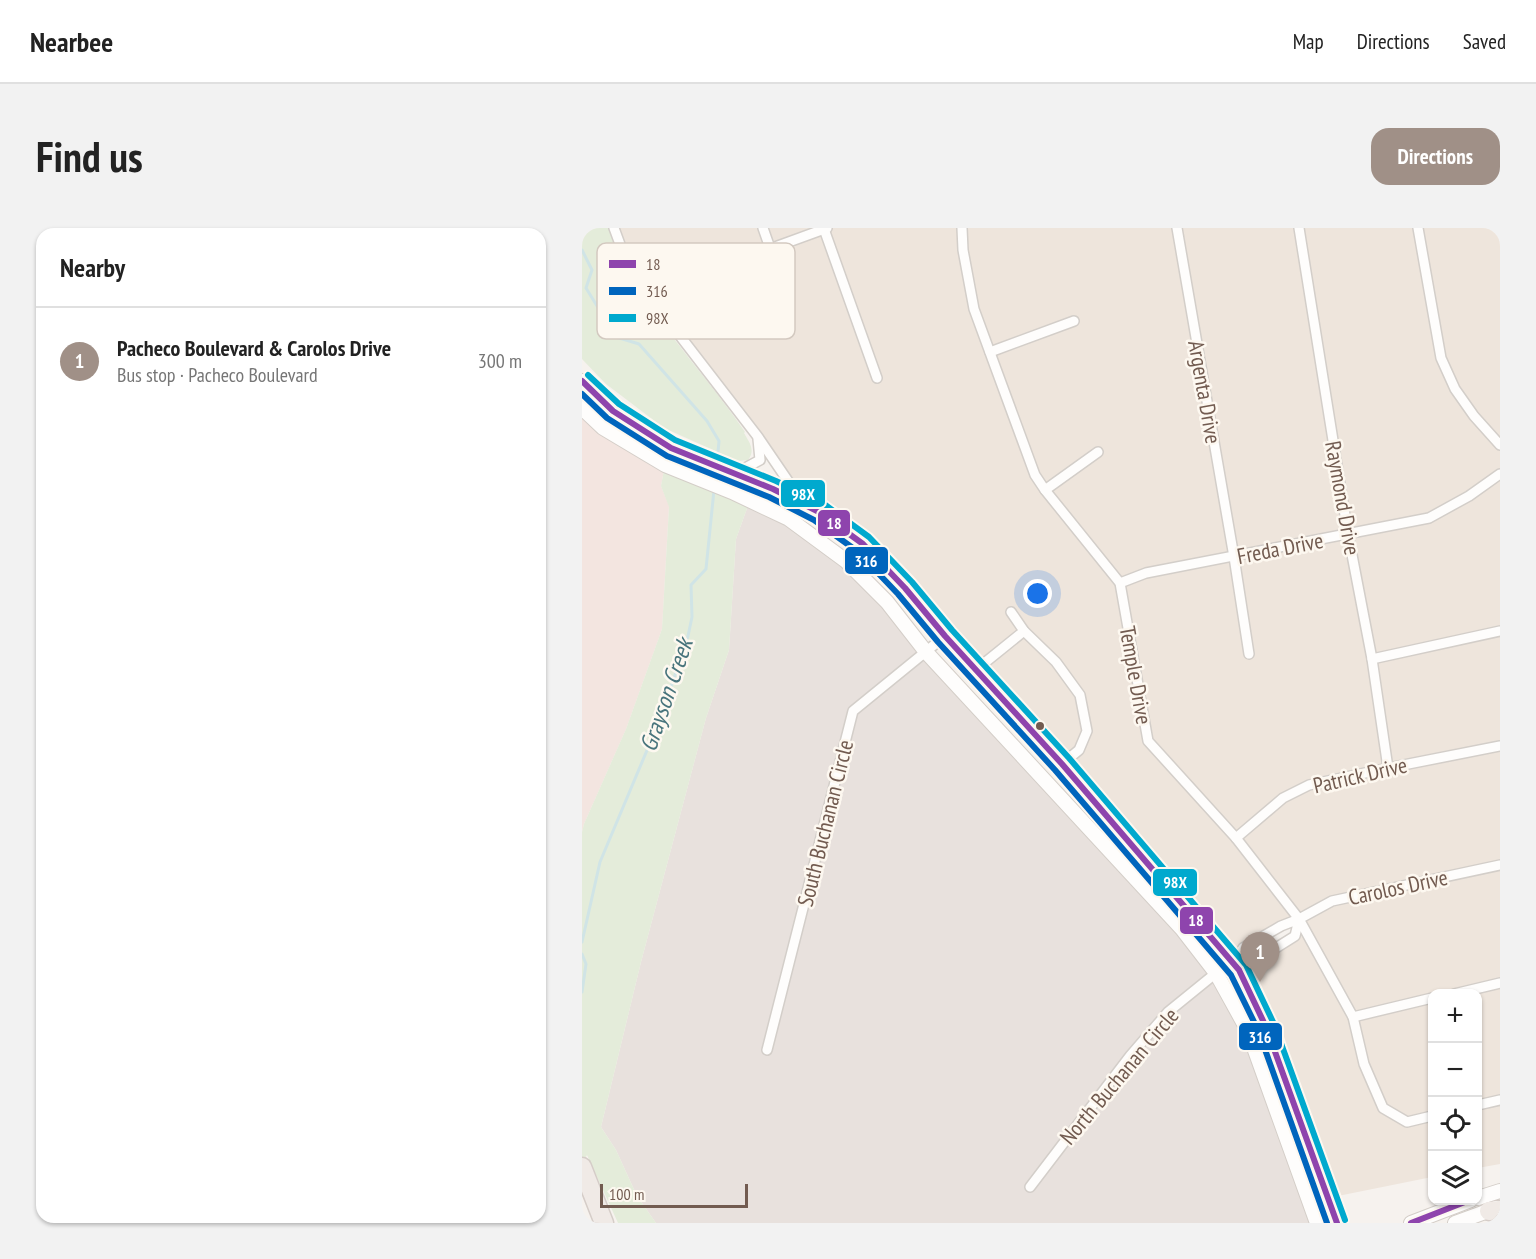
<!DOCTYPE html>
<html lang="en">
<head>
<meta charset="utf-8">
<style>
  body { margin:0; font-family:"PT Sans Narrow",sans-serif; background:#f2f2f2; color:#222 }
  .controls { position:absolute; right:18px; bottom:18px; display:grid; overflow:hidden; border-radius:12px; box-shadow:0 2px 4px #0004 }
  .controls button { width:54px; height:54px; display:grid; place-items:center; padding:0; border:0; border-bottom:2px solid #e0e0e0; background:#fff; color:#222; font:30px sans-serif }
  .scale { position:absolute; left:18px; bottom:15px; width:148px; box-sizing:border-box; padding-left:6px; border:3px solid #725b50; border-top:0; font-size:16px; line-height:21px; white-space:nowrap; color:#725b50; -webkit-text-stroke:4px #fdf8f0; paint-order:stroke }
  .you { position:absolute; left:456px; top:366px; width:21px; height:21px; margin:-15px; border:4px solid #fff; border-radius:50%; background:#1a73e8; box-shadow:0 0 0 9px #1a73e833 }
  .badge { display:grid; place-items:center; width:39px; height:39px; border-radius:50%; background:#a09087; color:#fff; font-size:20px; font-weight:700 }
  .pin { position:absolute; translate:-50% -50px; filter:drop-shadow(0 2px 3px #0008) }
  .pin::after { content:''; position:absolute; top:32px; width:21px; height:18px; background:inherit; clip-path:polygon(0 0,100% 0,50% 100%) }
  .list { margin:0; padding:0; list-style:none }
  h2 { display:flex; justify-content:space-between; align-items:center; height:78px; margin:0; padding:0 24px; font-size:26px }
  h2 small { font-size:20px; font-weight:400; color:#767676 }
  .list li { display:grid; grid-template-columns:39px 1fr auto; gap:18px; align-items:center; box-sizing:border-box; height:108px; padding:0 24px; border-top:2px solid #e0e0e0 }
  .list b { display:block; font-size:22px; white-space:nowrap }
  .list p { margin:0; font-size:20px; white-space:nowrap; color:#767676 }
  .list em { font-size:20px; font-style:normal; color:#767676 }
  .icon { flex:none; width:33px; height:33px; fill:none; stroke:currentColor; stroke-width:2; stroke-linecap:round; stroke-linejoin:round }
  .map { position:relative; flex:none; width:918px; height:995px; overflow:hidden; border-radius:18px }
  header { display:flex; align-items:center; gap:36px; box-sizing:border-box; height:84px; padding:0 30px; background:#fff; border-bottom:2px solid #e0e0e0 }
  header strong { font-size:28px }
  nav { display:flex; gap:33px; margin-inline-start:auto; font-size:21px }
  .intro { display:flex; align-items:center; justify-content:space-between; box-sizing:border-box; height:144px; padding:0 36px }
  h1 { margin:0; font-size:42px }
  .button { padding:15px 27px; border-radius:18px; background:#a09087; color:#fff; font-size:21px; font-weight:700 }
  main { display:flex; gap:36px; padding:0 36px }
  aside { flex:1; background:#fff; border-radius:18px; box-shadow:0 2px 4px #0004 }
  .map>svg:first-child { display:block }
  .residential { fill:#eee5dc }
  .commercial { fill:#f3e5e0 }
  .industrial { fill:#e8e1dd }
  .green { fill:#e4ecda }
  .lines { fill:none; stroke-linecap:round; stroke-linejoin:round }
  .stream { stroke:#d0e4e6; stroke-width:3 }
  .street-casing { stroke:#d3cec9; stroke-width:12 }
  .secondary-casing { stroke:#d4cec8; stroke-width:16 }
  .highway-casing { stroke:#d5cdc8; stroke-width:21 }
  .street { stroke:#fefdfc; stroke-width:9 }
  .secondary { stroke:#fefdfc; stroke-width:14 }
  .highway { stroke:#f0eae6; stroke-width:18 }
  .bus-1-casing { stroke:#fdf8f0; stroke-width:10 }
  .bus-2-casing { stroke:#fdf8f0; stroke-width:10 }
  .bus-3-casing { stroke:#fdf8f0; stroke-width:10 }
  .bus-1 { stroke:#8e44ad; stroke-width:6 }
  .bus-2 { stroke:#0065bd; stroke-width:6 }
  .bus-3 { stroke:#00a9ce; stroke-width:6 }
  .bus-dot { fill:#725b50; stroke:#fdf8f0; stroke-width:2 }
  .labels { text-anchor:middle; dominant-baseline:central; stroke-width:5; stroke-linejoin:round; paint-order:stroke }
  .street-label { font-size:22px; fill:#725b50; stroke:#fdf8f0 }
  .water-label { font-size:24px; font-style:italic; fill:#48747c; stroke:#fdf8f0 }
  .key { fill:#fdf8f0; stroke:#d3c9c0; stroke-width:1.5 }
  .key-label { font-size:16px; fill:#725b50 }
  .line-badge { stroke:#fdf8f0; stroke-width:2 }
  .badge-label { font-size:16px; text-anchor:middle; font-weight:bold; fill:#fff }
</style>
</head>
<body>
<header>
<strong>Nearbee</strong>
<nav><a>Map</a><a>Directions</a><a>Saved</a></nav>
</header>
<div class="intro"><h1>Find us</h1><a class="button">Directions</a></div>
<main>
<aside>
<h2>Nearby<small></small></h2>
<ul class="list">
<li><span class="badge">1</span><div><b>Pacheco Boulevard &amp; Carolos Drive</b><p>Bus stop · Pacheco Boulevard</p></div><em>300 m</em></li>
</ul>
</aside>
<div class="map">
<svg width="918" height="995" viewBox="0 0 918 995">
  <rect width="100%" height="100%" fill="#f6f2ee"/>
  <!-- residential -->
  <path class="residential" d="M 32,0 L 918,0 L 918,936 L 896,940 L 896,766 L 850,766 L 850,949 L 746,970 L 657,742 L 713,708 L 717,691 L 661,720 L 652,735 L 323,360 L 208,256 L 85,91 Z"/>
  <!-- commercial -->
  <path class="commercial" d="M 0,180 L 83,237 L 79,258 L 87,278 L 80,401 L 44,501 L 2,596 L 0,604 Z"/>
  <!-- industrial -->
  <path class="industrial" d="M 168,272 L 264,333 L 600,701 L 666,803 L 735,995 L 74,995 L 55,968 L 34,922 L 19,899 L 59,734 L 124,490 L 147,422 L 154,311 Z"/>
  <!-- green -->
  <g class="green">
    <path d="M 0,0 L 27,0 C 32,22 44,39 55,58 C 87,110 129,154 163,204 L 162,205 C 167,214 174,222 166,232 L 156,233 L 82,200 L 24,156 L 0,131 Z"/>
    <path d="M 83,237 L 168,272 L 154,311 L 147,422 L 124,490 L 59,734 L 19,899 L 34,922 L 55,968 L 74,995 L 36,995 L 5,927 L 0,935 L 0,604 L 2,596 L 44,501 L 80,401 L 87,279 L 79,258 Z"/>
  </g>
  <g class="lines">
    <!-- stream -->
    <g class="stream">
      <path d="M 0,22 L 10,42 L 4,60 L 34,109 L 57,116 L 125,193 L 137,213 L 135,235"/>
      <path d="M 0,714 L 18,634 L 79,489 L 106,408 L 110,389 L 109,357 L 124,341 L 132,262"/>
      <path d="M 0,726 L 4,736 L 0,764"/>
    </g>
    <!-- street casing -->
    <g class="street-casing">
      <g id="street">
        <path d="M 32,0 L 39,19 L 85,91 L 176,209 L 208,256 L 228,275"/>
        <path d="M 181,0 L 188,20"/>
        <path d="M 380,0 L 381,22 L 392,81 L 453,247 L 463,262 L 538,355 L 566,513 L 654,610 L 717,691 L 771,789 L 782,836 L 801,880 L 825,894 L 850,888"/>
        <path d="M 595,0 L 652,329 L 667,426"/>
        <path d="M 717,0 L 766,306 L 790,431 L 806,540"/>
        <path d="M 836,0 L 859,130 L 873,161 L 892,188 L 918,217"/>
        <path d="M 242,1 L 295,150"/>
        <path d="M 67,65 L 245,0"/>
        <path d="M 408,124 L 492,93"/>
        <path d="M 152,246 L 178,232 L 176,211"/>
        <path d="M 463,262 L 516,224"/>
        <path d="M 538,355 L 564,345 L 847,290 L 887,268 L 918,246"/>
        <path d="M 429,384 L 442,403 L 474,434 L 498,467 L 505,503 L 497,522 L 480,536"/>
        <path d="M 790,431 L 918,403"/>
        <path d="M 395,441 L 442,403"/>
        <path d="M 654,610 L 701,570 L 727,557 L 806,540 L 918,518"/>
        <path d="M 717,691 L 750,673 L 918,637"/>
        <path d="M 872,766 L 918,755"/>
        <path d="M 771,789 L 850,770"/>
        <path d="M 185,822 L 271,483 L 363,408"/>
        <path d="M 896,877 L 918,872"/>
        <path d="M 448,959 L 548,828 L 586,784 L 634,745 L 652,735 L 670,735 L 713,708 L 717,691 L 699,698 L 661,720 L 652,735"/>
      </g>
    </g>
    <!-- secondary casing -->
    <g class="secondary-casing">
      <g id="secondary">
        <path d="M 0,153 L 31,183 L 89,220 L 191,261 L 237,284 L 281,316 L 323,360 L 363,408 L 480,536 L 657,742 L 684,799 L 755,995"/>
        <path d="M 0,180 L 21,200 L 83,237 L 150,264 L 207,291 L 264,333 L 305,374 L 344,424 L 600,701 L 634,745 L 666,803 L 735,995"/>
        <path d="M 896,970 L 918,963"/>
        <path d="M 829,995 L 889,972"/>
        <path d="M 873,995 L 914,980"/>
      </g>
    </g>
    <!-- highway casing -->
    <g class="highway-casing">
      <g id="highway">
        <path d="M 0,939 L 22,995"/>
        <path d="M 907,983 L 918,982"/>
      </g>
    </g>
    <!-- street -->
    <use href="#street" class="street"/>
    <!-- secondary -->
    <use href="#secondary" class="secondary"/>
    <!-- highway -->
    <use href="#highway" class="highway"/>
    <!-- bus-1 casing -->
    <g class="bus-1-casing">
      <g id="bus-1">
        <path d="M 0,153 L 31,183 L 89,220 L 191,261 L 237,284 L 281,316 L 323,360 L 363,408 L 480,536 L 657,742 L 684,799 L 755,995"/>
        <path d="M 829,995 L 888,972"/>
      </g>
    </g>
    <!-- bus-2 casing -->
    <g class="bus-2-casing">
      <path id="bus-2" d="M 0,166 L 25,190 L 85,228 L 187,269 L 232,292 L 275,323 L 316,366 L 356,414 L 473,542 L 649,747 L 676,802 L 745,995"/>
    </g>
    <!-- bus-3 casing -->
    <g class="bus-3-casing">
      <path id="bus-3" d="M 6,147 L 37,176 L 93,212 L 194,253 L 242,276 L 287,309 L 330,354 L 370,402 L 487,530 L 664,737 L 692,796 L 763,992"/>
    </g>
    <!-- bus-1 -->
    <use href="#bus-1" class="bus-1"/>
    <!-- bus-2 -->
    <use href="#bus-2" class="bus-2"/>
    <!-- bus-3 -->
    <use href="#bus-3" class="bus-3"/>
  </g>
  <!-- markers -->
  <circle class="bus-dot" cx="458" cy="498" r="5"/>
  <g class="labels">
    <!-- street labels -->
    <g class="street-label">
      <text transform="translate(623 164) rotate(80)">Argenta Drive</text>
      <text transform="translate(761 270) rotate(80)">Raymond Drive</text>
      <text transform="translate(698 320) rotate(-11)">Freda Drive</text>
      <text transform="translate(554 447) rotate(80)">Temple Drive</text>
      <text transform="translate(778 547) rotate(-13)">Patrick Drive</text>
      <text transform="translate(243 595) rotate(-76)">South Buchanan Circle</text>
      <text transform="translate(816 659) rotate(-12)">Carolos Drive</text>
      <text transform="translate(537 848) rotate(-50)">North Buchanan Circle</text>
    </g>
    <!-- water labels -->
    <g class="water-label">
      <text transform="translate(84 467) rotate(-71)">Grayson Creek</text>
    </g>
  </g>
  <!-- legend -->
  <rect x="15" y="15" width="198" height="96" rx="9" class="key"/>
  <rect x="27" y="32" width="27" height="8" fill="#8e44ad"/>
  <rect x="27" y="59" width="27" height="8" fill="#0065bd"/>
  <rect x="27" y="86" width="27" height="8" fill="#00a9ce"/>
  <g class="key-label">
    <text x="64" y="42">18</text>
    <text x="64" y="69">316</text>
    <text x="64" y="96">98X</text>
  </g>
  <g class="line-badge">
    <rect x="198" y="251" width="46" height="29" rx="6" fill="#00a9ce"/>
    <rect x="235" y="281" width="34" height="28" rx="6" fill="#8e44ad"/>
    <rect x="262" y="318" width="45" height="29" rx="6" fill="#0065bd"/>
    <rect x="570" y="640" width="46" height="29" rx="6" fill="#00a9ce"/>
    <rect x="597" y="678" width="35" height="29" rx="6" fill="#8e44ad"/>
    <rect x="656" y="794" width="45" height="29" rx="6" fill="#0065bd"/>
  </g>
  <g class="badge-label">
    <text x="221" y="272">98X</text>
    <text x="252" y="301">18</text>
    <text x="284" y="339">316</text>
    <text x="593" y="660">98X</text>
    <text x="614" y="698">18</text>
    <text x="678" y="815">316</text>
  </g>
</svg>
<div class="controls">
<button>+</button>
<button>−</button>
<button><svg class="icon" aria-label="locate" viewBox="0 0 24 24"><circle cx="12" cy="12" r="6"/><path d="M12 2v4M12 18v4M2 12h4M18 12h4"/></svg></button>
<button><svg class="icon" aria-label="layers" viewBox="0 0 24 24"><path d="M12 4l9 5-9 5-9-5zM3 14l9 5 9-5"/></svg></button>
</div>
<div class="scale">100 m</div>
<div class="you"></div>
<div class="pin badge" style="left:678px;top:754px">1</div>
</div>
</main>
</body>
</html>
